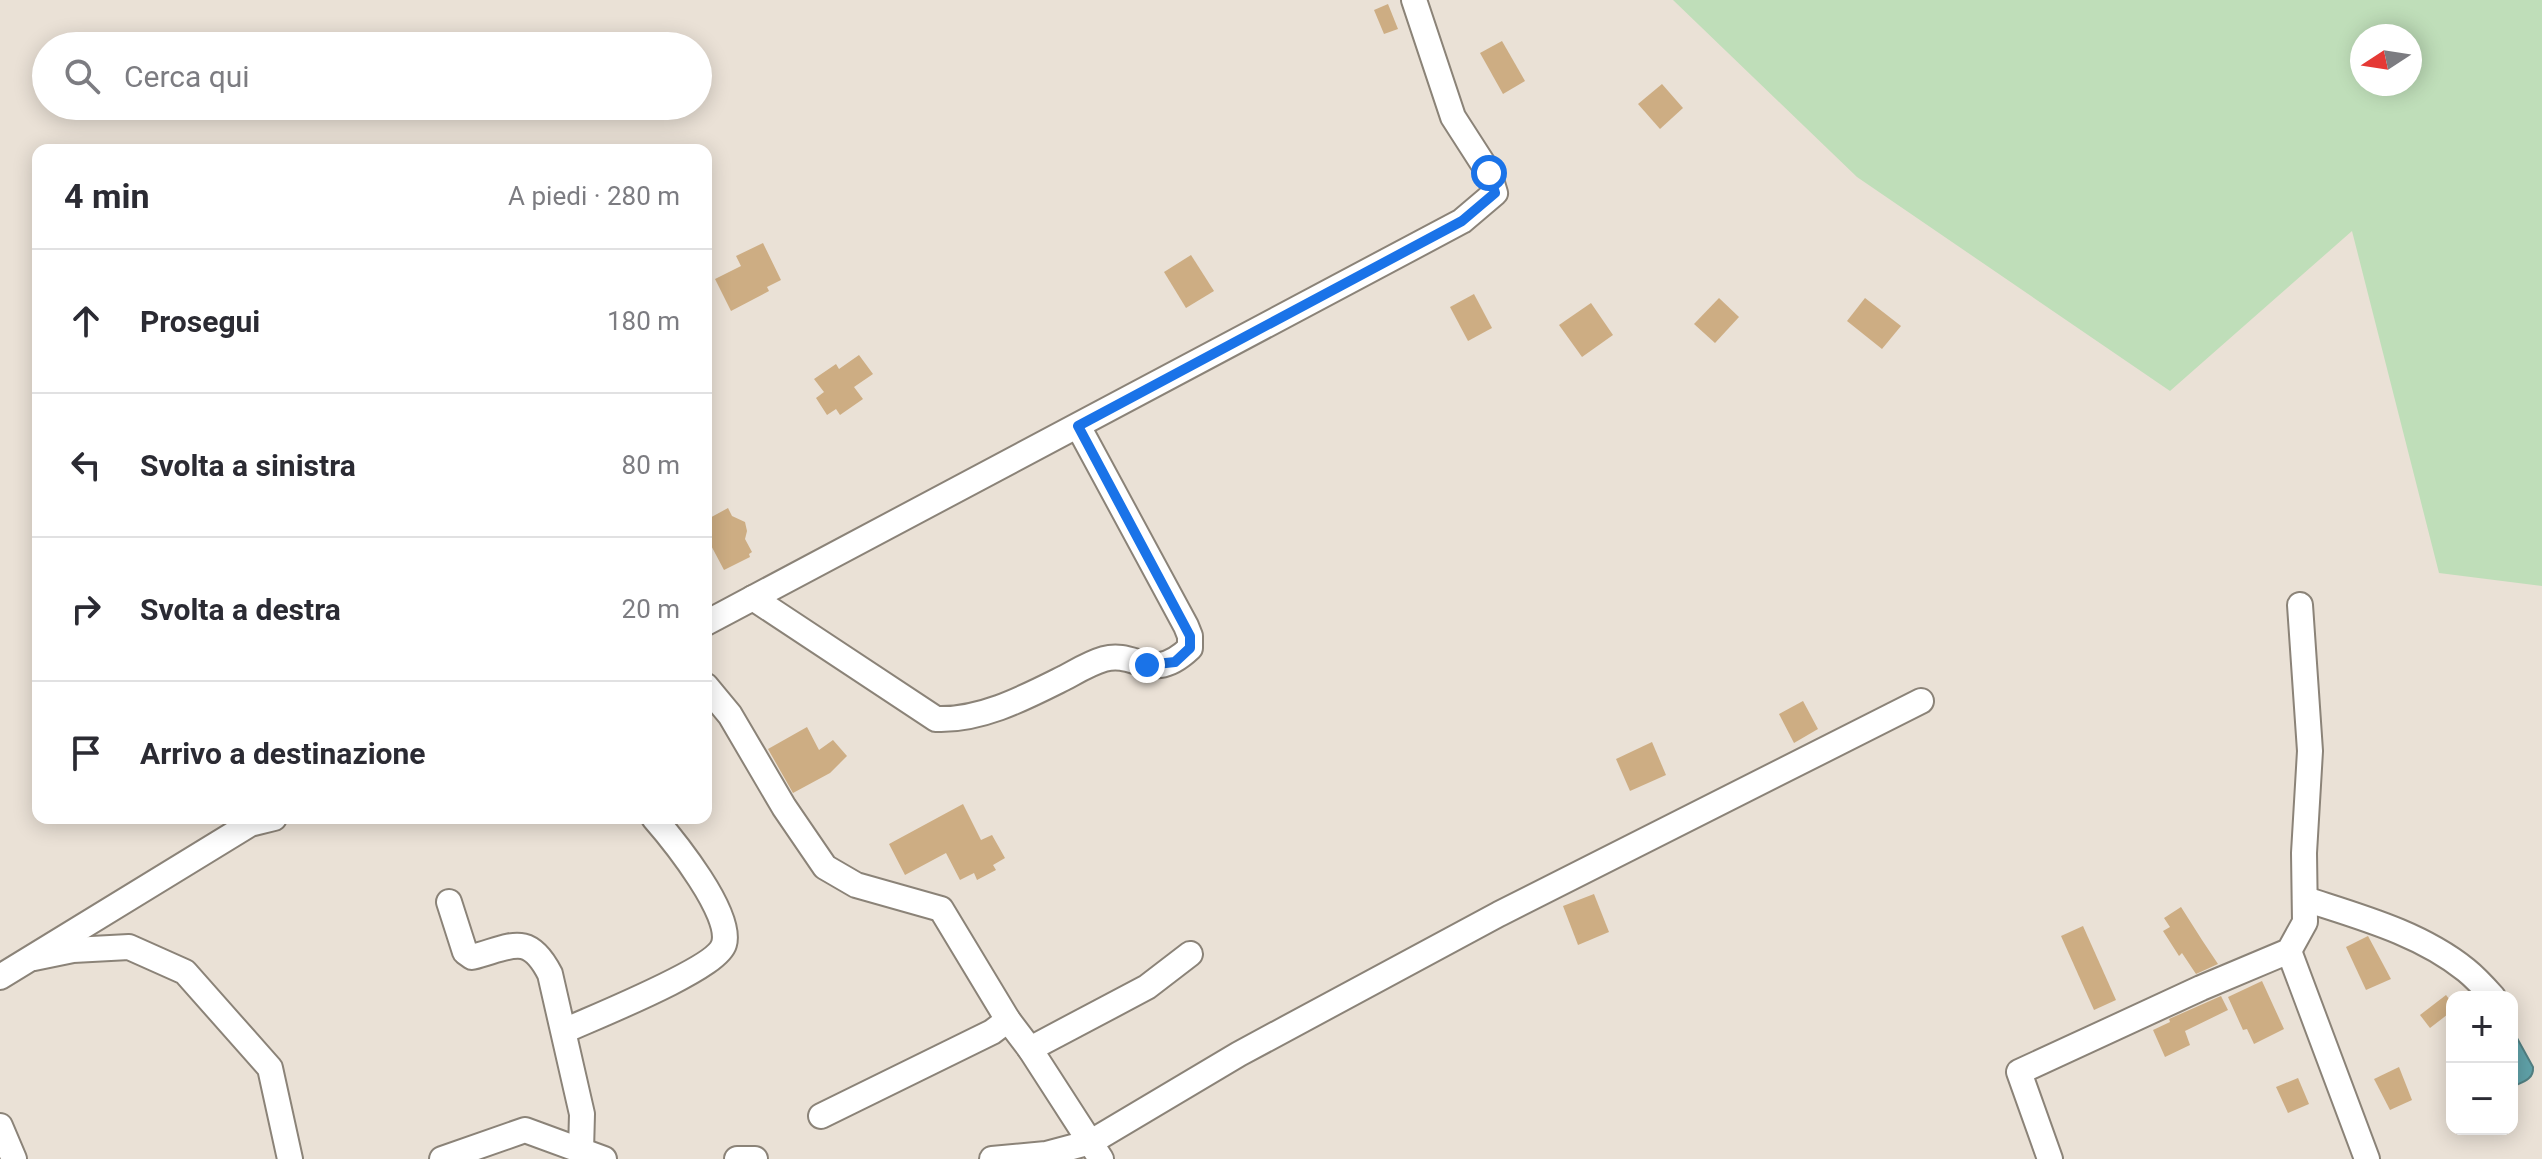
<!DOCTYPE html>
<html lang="it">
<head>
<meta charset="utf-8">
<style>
  body { margin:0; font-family:Roboto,sans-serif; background:#f2f2f3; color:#2b2b33 }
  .controls { position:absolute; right:24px; bottom:24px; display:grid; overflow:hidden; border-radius:16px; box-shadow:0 4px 20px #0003 }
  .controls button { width:72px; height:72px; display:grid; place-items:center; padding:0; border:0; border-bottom:2px solid #e1e1e2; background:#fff; color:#2b2b33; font:40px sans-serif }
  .compass { position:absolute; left:2350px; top:24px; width:72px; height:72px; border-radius:50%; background:#fff; box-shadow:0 4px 20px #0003; rotate:258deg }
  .stop { position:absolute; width:24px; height:24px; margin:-18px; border:6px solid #1a73e8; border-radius:50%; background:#fff }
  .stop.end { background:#1a73e8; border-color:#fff; box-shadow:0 2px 8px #0008 }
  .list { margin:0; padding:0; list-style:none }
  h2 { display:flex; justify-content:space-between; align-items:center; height:104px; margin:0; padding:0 32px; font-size:34px }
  h2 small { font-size:26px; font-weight:400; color:#7c7c81 }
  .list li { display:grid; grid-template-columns:52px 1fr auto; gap:24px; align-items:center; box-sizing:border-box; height:144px; padding:0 32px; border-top:2px solid #e1e1e2 }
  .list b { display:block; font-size:30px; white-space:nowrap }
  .list em { font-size:26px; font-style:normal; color:#7c7c81 }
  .icon { flex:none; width:44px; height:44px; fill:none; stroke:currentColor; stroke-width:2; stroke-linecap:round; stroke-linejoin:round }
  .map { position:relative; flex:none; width:2542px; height:1159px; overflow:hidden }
  .search { position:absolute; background:#fff; box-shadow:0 4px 20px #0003; left:32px; top:32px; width:680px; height:88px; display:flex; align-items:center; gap:20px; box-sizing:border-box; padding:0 28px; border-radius:44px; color:#7c7c81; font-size:30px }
  .panel { position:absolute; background:#fff; box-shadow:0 4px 20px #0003; left:32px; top:144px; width:680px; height:680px; border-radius:16px }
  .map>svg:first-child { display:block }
  .green { fill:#bfdeb9; fill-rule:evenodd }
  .water { fill:#60a2a9; stroke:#528083; stroke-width:2 }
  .building { fill:#cdad83 }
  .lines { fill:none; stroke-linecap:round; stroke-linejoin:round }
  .minor-casing { stroke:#8b8378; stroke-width:28 }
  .minor { stroke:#fff; stroke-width:24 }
  .route { stroke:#1a73e8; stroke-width:10 }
</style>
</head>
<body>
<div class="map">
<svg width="2542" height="1159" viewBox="0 0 2542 1159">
  <rect width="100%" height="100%" fill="#eae1d6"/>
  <!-- green -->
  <path class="green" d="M 1673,0 L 2542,0 L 2542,586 L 2439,573 L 2352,231 L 2170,391 L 1857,177 ZM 2362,36 L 2410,36 L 2410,84 L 2362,84 Z"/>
  <!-- water -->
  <path class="water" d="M 2512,1029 L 2533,1067 C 2534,1080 2522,1082 2512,1087 Z"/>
  <!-- building -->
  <g class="building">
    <path d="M 1388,4 L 1398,29 L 1384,34 L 1374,10 Z"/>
    <path d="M 1502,41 L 1525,81 L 1503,94 L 1480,53 Z"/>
    <path d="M 1662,84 L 1683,108 L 1660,129 L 1638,104 Z"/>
    <path d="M 763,243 L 781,280 L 767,287 L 769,291 L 731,311 L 715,279 L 741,266 L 736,256 Z"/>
    <path d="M 1191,255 L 1214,291 L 1186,308 L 1164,272 Z"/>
    <path d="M 1474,294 L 1492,328 L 1468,341 L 1450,307 Z"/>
    <path d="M 1719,298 L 1739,317 L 1715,343 L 1694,324 Z"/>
    <path d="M 1865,298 L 1901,326 L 1882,349 L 1847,321 Z"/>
    <path d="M 1591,303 L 1613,335 L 1582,357 L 1559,325 Z"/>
    <path d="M 859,355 L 873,374 L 854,387 L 863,399 L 840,415 L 836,409 L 827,415 L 816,398 L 824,392 L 814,379 L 836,364 L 839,369 Z"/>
    <path d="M 728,508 L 732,516 L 745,522 L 747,531 L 745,539 L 752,552 L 749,554 L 750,557 L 724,570 L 706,536 L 706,520 Z"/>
    <path d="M 1803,701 L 1818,729 L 1794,743 L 1779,714 Z"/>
    <path d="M 807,727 L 819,750 L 833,740 L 847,756 L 830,773 L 793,793 L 768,749 Z"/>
    <path d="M 1652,742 L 1666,775 L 1630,791 L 1616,759 Z"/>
    <path d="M 963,804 L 981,840 L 992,835 L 1005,858 L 993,865 L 996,870 L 977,880 L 974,873 L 960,880 L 946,853 L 905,875 L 889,844 Z"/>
    <path d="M 1594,894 L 1609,932 L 1578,945 L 1563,906 Z"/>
    <path d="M 2181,907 L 2202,940 L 2218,964 L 2196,974 L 2182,953 L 2179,956 L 2163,931 L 2170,927 L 2164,918 Z"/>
    <path d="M 2083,926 L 2116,1000 L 2094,1010 L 2061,936 Z"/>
    <path d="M 2368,936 L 2391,979 L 2366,990 L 2346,947 Z"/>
    <path d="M 2262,981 L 2284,1029 L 2254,1044 L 2247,1029 L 2243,1030 L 2228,997 Z"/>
    <path d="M 2446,995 L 2452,1003 L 2452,1011 L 2430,1028 L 2420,1015 Z"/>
    <path d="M 2221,996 L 2228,1010 L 2185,1031 L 2190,1045 L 2165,1057 L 2153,1030 L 2170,1022 L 2169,1019 Z"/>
    <path d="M 2399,1067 L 2412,1100 L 2390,1110 L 2374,1079 Z"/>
    <path d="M 2298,1078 L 2309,1104 L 2288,1113 L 2276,1087 Z"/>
  </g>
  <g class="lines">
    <!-- minor casing -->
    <g class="minor-casing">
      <g id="minor">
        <path d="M 753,598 L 936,719 C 981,721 1026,697 1064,678 C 1077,671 1090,663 1104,659 C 1137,650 1151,685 1190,648 L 1190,636 L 1186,626 L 1078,426"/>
        <path d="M 706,623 L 1462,221 L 1495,193 L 1489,173 L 1453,117 L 1414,0"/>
        <path d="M 706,686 L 730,715 L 784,807 L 825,867 L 856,885 L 941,909 L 1008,1020 L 1030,1049 L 1101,1159"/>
        <path d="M 2305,899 C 2360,917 2420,933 2466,970 C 2476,978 2485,988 2493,997"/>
        <path d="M 449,902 L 465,952 L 472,957 C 511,947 528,931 550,974 L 582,1114 L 581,1151"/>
        <path d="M 2289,951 L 2367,1159"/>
        <path d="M 34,958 L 73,950 L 129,947 L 185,972 L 270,1068 L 290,1159"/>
        <path d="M 0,977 L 250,824 L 274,818"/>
        <path d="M 564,1031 C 592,1018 717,969 724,944 C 733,914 674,841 654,818"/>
        <path d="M 1030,1049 L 1147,987 L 1190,954"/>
        <path d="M 821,1116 L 992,1032 L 1008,1020"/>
        <path d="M 0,1126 L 14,1159"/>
        <path d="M 442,1159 L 525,1130 L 604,1159"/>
        <path d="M 737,1159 L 755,1159"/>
        <path d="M 992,1159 L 1046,1154 L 1091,1142 L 1239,1054 L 1499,914 L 1921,701"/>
        <path d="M 2050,1159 L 2019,1072 L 2201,988 L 2289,951 L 2305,922 L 2304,853 L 2310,751 L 2300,605"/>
      </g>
    </g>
    <!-- minor -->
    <use href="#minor" class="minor"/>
  </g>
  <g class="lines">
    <!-- route -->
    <path class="route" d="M 1147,665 L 1175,662 L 1190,648 L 1190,636 L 1078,426 L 1462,221 L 1495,193 L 1489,173"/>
  </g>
</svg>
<div class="controls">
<button>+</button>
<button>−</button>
</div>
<svg class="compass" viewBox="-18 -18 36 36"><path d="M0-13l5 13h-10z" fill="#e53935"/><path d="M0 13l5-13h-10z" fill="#7c7c81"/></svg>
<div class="stop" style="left:1489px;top:173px"></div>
<div class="stop end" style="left:1147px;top:665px"></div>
<div class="search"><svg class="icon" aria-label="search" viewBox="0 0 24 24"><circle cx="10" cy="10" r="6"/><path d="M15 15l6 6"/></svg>Cerca qui</div>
<section class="panel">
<h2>4 min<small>A piedi · 280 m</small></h2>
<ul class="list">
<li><svg class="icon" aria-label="ahead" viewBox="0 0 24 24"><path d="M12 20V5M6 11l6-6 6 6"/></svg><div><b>Prosegui</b></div><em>180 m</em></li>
<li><svg class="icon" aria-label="left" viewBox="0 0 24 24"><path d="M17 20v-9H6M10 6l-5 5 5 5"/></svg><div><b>Svolta a sinistra</b></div><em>80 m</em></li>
<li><svg class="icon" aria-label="right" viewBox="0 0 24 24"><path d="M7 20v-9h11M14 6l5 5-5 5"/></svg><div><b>Svolta a destra</b></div><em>20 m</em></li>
<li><svg class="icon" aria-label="arrive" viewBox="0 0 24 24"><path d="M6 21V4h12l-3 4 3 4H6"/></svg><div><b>Arrivo a destinazione</b></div></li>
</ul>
</section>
</div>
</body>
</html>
